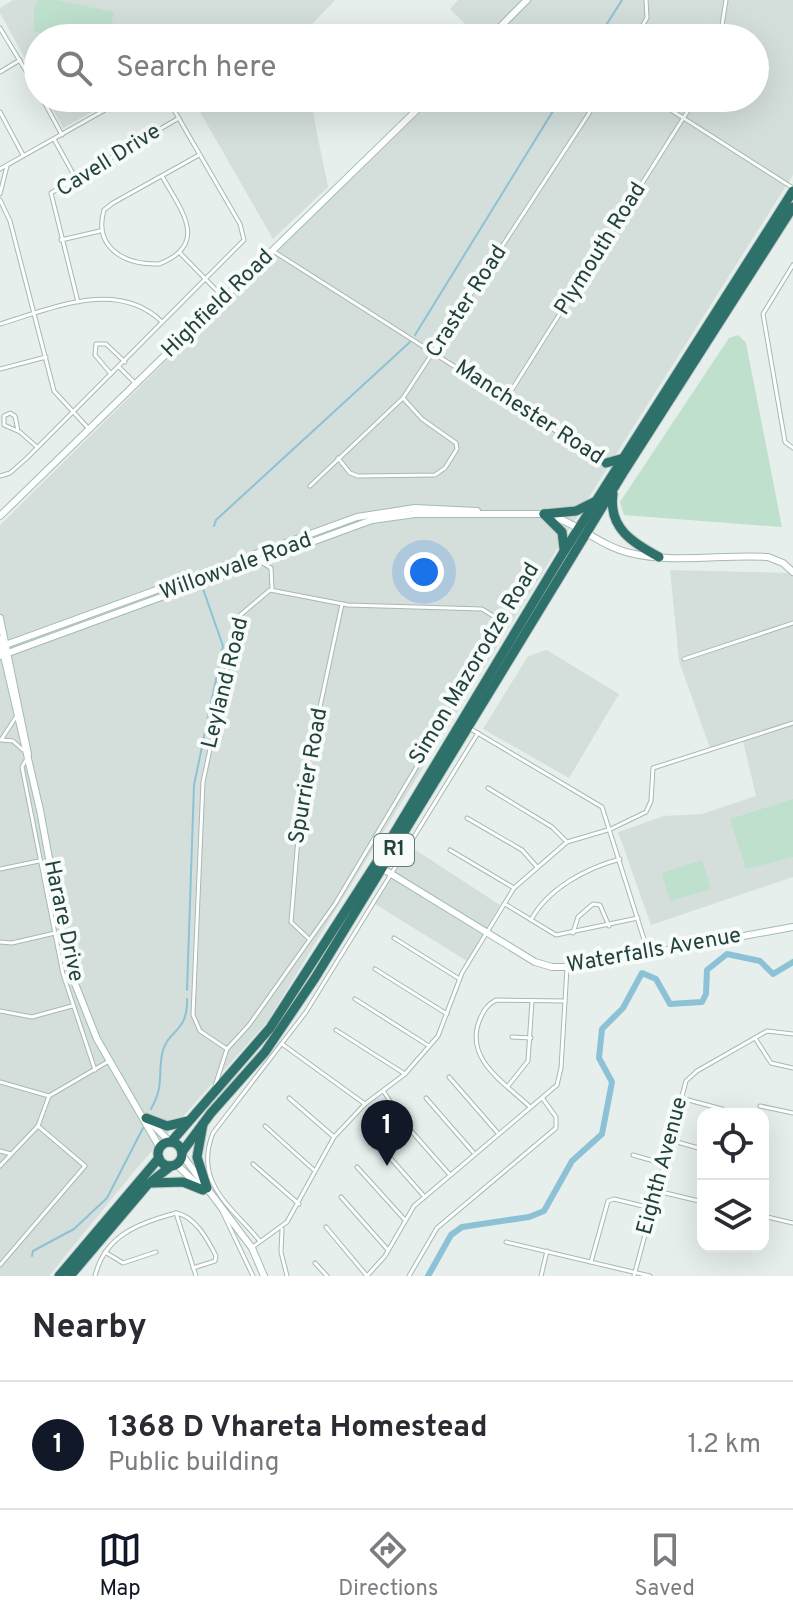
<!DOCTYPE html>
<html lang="en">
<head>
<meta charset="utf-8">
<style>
  body { margin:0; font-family:Overpass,sans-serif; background:#f2f2f3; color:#2b2b33 }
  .controls { position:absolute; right:24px; bottom:24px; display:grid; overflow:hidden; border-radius:16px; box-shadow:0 8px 32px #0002 }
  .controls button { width:72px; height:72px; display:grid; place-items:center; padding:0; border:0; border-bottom:2px solid #e1e1e2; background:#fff; color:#2b2b33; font:40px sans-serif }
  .you { position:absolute; left:424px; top:572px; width:28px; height:28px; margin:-20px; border:6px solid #fff; border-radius:50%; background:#1a73e8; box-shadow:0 0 0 12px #1a73e833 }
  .badge { display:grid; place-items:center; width:52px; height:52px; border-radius:50%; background:#111827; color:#fff; font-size:26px; font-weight:700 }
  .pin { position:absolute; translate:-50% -66px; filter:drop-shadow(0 2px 4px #0008) }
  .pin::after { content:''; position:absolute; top:42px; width:28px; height:24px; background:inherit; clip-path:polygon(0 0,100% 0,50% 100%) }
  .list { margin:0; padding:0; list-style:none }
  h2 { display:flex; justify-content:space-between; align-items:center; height:104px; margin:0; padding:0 32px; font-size:34px }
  h2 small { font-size:26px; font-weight:400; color:#7c7c81 }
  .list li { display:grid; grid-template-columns:52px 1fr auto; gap:24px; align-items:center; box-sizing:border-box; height:128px; padding:0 32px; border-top:2px solid #e1e1e2 }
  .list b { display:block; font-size:30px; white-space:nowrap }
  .list p { margin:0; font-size:26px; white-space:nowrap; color:#7c7c81 }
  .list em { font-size:26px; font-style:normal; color:#7c7c81 }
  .icon { flex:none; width:44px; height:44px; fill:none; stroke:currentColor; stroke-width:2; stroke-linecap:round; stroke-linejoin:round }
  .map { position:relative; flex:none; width:793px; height:1276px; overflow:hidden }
  .search { position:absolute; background:#fff; box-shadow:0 8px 32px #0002; left:24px; right:24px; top:24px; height:88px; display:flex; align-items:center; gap:20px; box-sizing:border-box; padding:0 28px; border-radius:44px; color:#7c7c81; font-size:30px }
  .sheet { height:232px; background:#fff }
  nav { display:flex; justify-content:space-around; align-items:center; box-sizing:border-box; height:112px; border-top:2px solid #e1e1e2; background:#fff; font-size:22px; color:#7c7c81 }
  nav a { display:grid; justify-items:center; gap:4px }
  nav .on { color:#111827 }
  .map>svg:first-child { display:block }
  .built { fill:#d4dfdb }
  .green { fill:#bee0cc }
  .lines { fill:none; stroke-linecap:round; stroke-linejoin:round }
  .stream { stroke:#8dc1d5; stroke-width:2 }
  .river { stroke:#8dc1d5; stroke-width:6 }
  .street-casing { stroke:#a8b8b4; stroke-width:5 }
  .secondary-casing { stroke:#a3bbb6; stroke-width:8 }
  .highway-casing { stroke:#c1cac9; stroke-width:11 }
  .street { stroke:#fff; stroke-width:3 }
  .secondary { stroke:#fff; stroke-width:6 }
  .highway { stroke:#2e706a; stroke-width:9 }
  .labels { text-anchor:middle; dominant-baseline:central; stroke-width:8; stroke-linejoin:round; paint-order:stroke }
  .shield { fill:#f7fbf9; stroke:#637a76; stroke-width:2 }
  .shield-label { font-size:20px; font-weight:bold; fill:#23423e }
  .street-label { font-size:22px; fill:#23423e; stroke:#f7fbf9 }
</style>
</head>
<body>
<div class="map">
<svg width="793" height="1276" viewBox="0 0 793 1276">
  <rect width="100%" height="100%" fill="#e6efec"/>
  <!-- built -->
  <g class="built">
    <path d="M 13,0 L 335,0 L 299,38 L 38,38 L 38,82 L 0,13 L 0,8 Z"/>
    <path d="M 458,0 L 793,0 L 793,175 L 589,497 L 267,1022 L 137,1168 L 49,1276 L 0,1276 L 0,525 L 432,98 L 755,98 L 755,38 L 479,38 L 450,9 Z"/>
    <path d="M 47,98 L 117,98 L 63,128 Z"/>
    <path d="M 192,98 L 310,98 L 328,187 L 273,239 Z"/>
    <path d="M 670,570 L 793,573 L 793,877 L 651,925 L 618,832 L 664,816 L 702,814 L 756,796 L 743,741 L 711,751 L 679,661 Z"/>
    <path d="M 547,650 L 619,694 L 569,778 L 483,729 L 528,656 Z"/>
    <path d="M 411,847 L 500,905 L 467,961 L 375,904 Z"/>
  </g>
  <!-- green -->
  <g class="green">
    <path d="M 39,0 L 56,0 L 114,12 L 108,38 L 53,38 L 34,31 L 34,7 Z"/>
    <path d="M 738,335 L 746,343 L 782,527 L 624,515 L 620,502 L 729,338 Z"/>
    <path d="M 793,799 L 793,857 L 746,869 L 730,819 Z"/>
    <path d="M 702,860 L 711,889 L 670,901 L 662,873 Z"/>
  </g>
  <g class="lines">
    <!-- stream -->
    <g class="stream">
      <path d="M 598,38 L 622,0"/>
      <path d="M 415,335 L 561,98"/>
      <path d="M 214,526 L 216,520 L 410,342"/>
      <path d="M 187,990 L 194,785 L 223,646 L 202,586"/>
      <path d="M 151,1109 C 164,1086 158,1077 162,1054 C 167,1029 188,1034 187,999"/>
      <path d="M 32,1256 L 33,1251 L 74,1229 L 107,1198 L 143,1128"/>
    </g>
    <!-- river -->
    <path class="river" d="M 428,1276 L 451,1235 L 462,1227 L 529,1217 L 544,1211 L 572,1161 L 602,1134 L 612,1082 L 599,1058 L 602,1029 L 623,1008 L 642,973 L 656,979 L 670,1004 L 702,1002 L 706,994 L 707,970 L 727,954 L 760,961 L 773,974 L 793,962"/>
    <!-- street casing -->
    <g class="street-casing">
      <g id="street">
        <path d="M 0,28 L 38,91"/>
        <path d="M 635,38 L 647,18 L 646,0"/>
        <path d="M 720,38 L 726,0"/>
        <path d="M 0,72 L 20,60"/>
        <path d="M 42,98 L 62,135"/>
        <path d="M 652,98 L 793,188"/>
        <path d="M 0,112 L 23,155"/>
        <path d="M 54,139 L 75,177"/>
        <path d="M 0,169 L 126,98"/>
        <path d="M 162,176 C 180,209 211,244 159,264 C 125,265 93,248 104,210 L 113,203 L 199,155"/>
        <path d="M 0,194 L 7,166"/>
        <path d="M 0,200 L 10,221 L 54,391 L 89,429"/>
        <path d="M 61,240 L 100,231"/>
        <path d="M 273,251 L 603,461"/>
        <path d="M 180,253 L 222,296"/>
        <path d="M 793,265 L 763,314 L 785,442 L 793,448"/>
        <path d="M 78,302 L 51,193 L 179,118"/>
        <path d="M 0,324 C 51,309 117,278 162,322"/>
        <path d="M 119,367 L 136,384"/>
        <path d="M 0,369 L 46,357"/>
        <path d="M 111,374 L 95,355 L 96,344 L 106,344 L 125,362"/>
        <path d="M 506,399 L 696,98"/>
        <path d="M 18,431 L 15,416 L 10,413 L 4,416 L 4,425 L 20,432 L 37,447"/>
        <path d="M 338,458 L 350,473 L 358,476 L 435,475 L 445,468 L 457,449 L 456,443 L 422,419 L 403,398"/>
        <path d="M 0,476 L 10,473 L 27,458 L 244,240 L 240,224 L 167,98"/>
        <path d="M 310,486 L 403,398 L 599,98"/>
        <path d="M 261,562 L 271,568 L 272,588"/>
        <path d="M 270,590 L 348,605 L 482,609 L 503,622 L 335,904 L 249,1025 L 227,1049 L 200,1031 L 193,1015 L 203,782 L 238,617 Z"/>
        <path d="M 684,659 L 793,623"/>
        <path d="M 469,728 L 602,807 L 648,952"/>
        <path d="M 1,740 L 16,717"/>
        <path d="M 2,740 L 13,741 L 23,750"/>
        <path d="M 26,760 L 22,767 L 63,974 L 95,1070"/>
        <path d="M 488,788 L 552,827 L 567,842"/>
        <path d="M 467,818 L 522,850 L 537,867"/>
        <path d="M 450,850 L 514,888"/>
        <path d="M 0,869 L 39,861"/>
        <path d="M 505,904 L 556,935 L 638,918"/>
        <path d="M 531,920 C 548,888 587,868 620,859"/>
        <path d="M 573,933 L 578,917 L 593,904 L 600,905 L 609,926"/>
        <path d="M 394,938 L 458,978"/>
        <path d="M 309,939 L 291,922 L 302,791 L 342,604"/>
        <path d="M 0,942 L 12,943 L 55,933"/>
        <path d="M 375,969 L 447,1014"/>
        <path d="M 355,999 L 429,1046"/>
        <path d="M 0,1011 L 32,1017 L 72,1006"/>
        <path d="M 336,1030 L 405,1074"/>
        <path d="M 512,1037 L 531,1038"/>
        <path d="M 755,1038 L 771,1063 L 793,1068"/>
        <path d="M 282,1044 L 365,1104"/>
        <path d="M 449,1077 L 497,1132"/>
        <path d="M 0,1082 L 49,1096"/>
        <path d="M 215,1086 L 227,1049"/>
        <path d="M 508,1086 L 528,1061 L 532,1001"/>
        <path d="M 384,1092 L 405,1124 L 450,1175"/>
        <path d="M 289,1098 L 334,1137"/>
        <path d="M 426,1098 L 473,1152"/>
        <path d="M 681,1098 L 722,1109"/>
        <path d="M 760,1106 L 793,1113"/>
        <path d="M 530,1107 C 505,1083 463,1059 480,1019 C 484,1010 487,1005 496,1000 L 565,1001"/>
        <path d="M 265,1126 L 315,1171"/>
        <path d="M 670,1140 L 702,1149"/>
        <path d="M 378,1144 L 423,1195"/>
        <path d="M 0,1151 L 11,1154"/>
        <path d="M 633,1155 L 664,1164"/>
        <path d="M 253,1164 L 299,1204"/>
        <path d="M 0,1166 L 38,1126 L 49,1096 L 109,1061"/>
        <path d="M 357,1167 L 405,1220"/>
        <path d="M 657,1191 L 703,1202"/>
        <path d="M 341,1197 L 388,1250"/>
        <path d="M 222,1211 L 253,1276"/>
        <path d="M 176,1213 C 195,1216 208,1240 216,1256 L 215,1261 L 193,1268"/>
        <path d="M 176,1213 L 196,1276"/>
        <path d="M 763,1216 L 793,1223"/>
        <path d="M 326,1227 L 367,1276"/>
        <path d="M 282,1229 L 281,1252 L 287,1276"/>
        <path d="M 259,1240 C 232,1207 193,1183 213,1133 L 306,1012 L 478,733"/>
        <path d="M 506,1242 L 650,1276"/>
        <path d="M 254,1246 L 287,1222 L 334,1137 L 365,1104 L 405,1074 L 438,1036 L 462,973 L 514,888 L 567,842 L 611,829 L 646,812 L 651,801 L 653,768 L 793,723"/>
        <path d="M 105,1252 L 123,1263 L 156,1252"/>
        <path d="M 591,1262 L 608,1201 L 614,1199 L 651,1208"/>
        <path d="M 315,1263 L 327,1276"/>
        <path d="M 0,1265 L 85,1166 L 38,1126"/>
        <path d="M 95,1276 C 105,1235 139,1223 176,1213"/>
        <path d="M 367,1276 L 385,1256 L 414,1206 L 557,1085 L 561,1068 L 567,968"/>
        <path d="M 409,1276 L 437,1228 L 556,1128 L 556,1117 L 543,1099"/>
        <path d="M 541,1276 L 547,1251"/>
        <path d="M 634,1276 L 686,1081 L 697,1071 L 767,1031 L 793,1034"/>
      </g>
    </g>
    <!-- secondary casing -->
    <g class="secondary-casing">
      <g id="secondary">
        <path d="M 489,38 L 527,0"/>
        <path d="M 0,516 L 429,98"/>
        <path d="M 0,618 L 28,754"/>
        <path d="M 0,639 L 40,810 L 70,971 L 97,1039 L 160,1148"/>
        <path d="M 0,647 L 357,517 L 415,508 L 477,511"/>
        <path d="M 0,656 L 372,520 L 415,514 L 544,514 C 576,521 599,546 630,553 C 674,564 723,554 768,557 L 783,563 L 793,572"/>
        <path d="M 380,867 L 535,962 L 552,967 L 574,967 L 793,927"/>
        <path d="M 148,1120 L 170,1142"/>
        <path d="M 182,1155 L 252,1248 L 264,1276"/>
        <path d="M 176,1164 L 199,1186"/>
      </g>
    </g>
    <!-- highway casing -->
    <g class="highway-casing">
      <g id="highway">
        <path d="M 606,463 L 624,458"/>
        <path d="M 613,494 C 608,528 633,543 659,557"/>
        <path d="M 544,514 L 576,511 L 594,502"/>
        <path d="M 544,514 L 562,532 L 564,549"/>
        <path d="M 146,1118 L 167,1126 L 188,1121"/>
        <path d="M 203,1124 L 197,1157 L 207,1188"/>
        <path d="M 171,1142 L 270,1028 L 375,865 L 563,553 L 793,191"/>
        <circle cx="170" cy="1154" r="12"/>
        <path d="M 182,1152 L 211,1113 L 265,1052 L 315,978 L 623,473 L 793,207"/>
        <path d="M 152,1183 L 183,1182 L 203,1190"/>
        <path d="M 59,1276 L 159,1158"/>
        <path d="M 70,1276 L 148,1184 L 171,1166"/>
      </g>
    </g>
    <!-- street -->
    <use href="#street" class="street"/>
    <!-- secondary -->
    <use href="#secondary" class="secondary"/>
    <!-- highway -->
    <use href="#highway" class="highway"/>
  </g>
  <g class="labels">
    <!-- shield labels -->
    <rect class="shield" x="374" y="834" width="40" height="32" rx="6"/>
    <g class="shield-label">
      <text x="394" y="850">R1</text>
    </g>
    <!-- street labels -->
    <g class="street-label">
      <text transform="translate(109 161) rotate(-32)">Cavell Drive</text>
      <text transform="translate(601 249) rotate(-58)">Plymouth Road</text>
      <text transform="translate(467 302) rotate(-57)">Craster Road</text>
      <text transform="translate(218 304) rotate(-44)">Highfield Road</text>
      <text transform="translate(529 413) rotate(33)">Manchester Road</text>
      <text transform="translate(236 567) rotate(-20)">Willowvale Road</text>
      <text transform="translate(475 664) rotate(-59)">Simon Mazorodze Road</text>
      <text transform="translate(226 683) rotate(-76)">Leyland Road</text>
      <text transform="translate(309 776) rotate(-80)">Spurrier Road</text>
      <text transform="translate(63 921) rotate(78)">Harare Drive</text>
      <text transform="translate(654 951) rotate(-10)">Waterfalls Avenue</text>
      <text transform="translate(663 1166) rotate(-75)">Eighth Avenue</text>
    </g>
  </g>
</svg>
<div class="controls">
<button><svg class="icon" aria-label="locate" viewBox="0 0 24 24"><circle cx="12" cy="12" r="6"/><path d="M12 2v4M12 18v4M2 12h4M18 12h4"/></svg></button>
<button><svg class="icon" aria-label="layers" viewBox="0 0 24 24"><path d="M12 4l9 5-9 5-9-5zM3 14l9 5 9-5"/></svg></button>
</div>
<div class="you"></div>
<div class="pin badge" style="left:387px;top:1166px">1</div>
<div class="search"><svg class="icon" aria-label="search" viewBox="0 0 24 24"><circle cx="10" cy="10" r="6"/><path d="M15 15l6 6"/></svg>Search here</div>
</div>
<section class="sheet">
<h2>Nearby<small></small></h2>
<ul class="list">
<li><span class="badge">1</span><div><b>1368 D Vhareta Homestead</b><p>Public building</p></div><em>1.2 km</em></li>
</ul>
</section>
<nav>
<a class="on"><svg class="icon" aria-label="map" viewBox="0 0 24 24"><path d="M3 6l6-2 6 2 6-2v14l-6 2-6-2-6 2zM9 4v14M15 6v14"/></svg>Map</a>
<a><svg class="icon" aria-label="directions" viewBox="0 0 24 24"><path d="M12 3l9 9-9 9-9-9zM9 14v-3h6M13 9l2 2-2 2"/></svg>Directions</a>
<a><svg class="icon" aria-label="saved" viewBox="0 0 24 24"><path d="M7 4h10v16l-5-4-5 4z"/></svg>Saved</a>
</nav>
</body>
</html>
